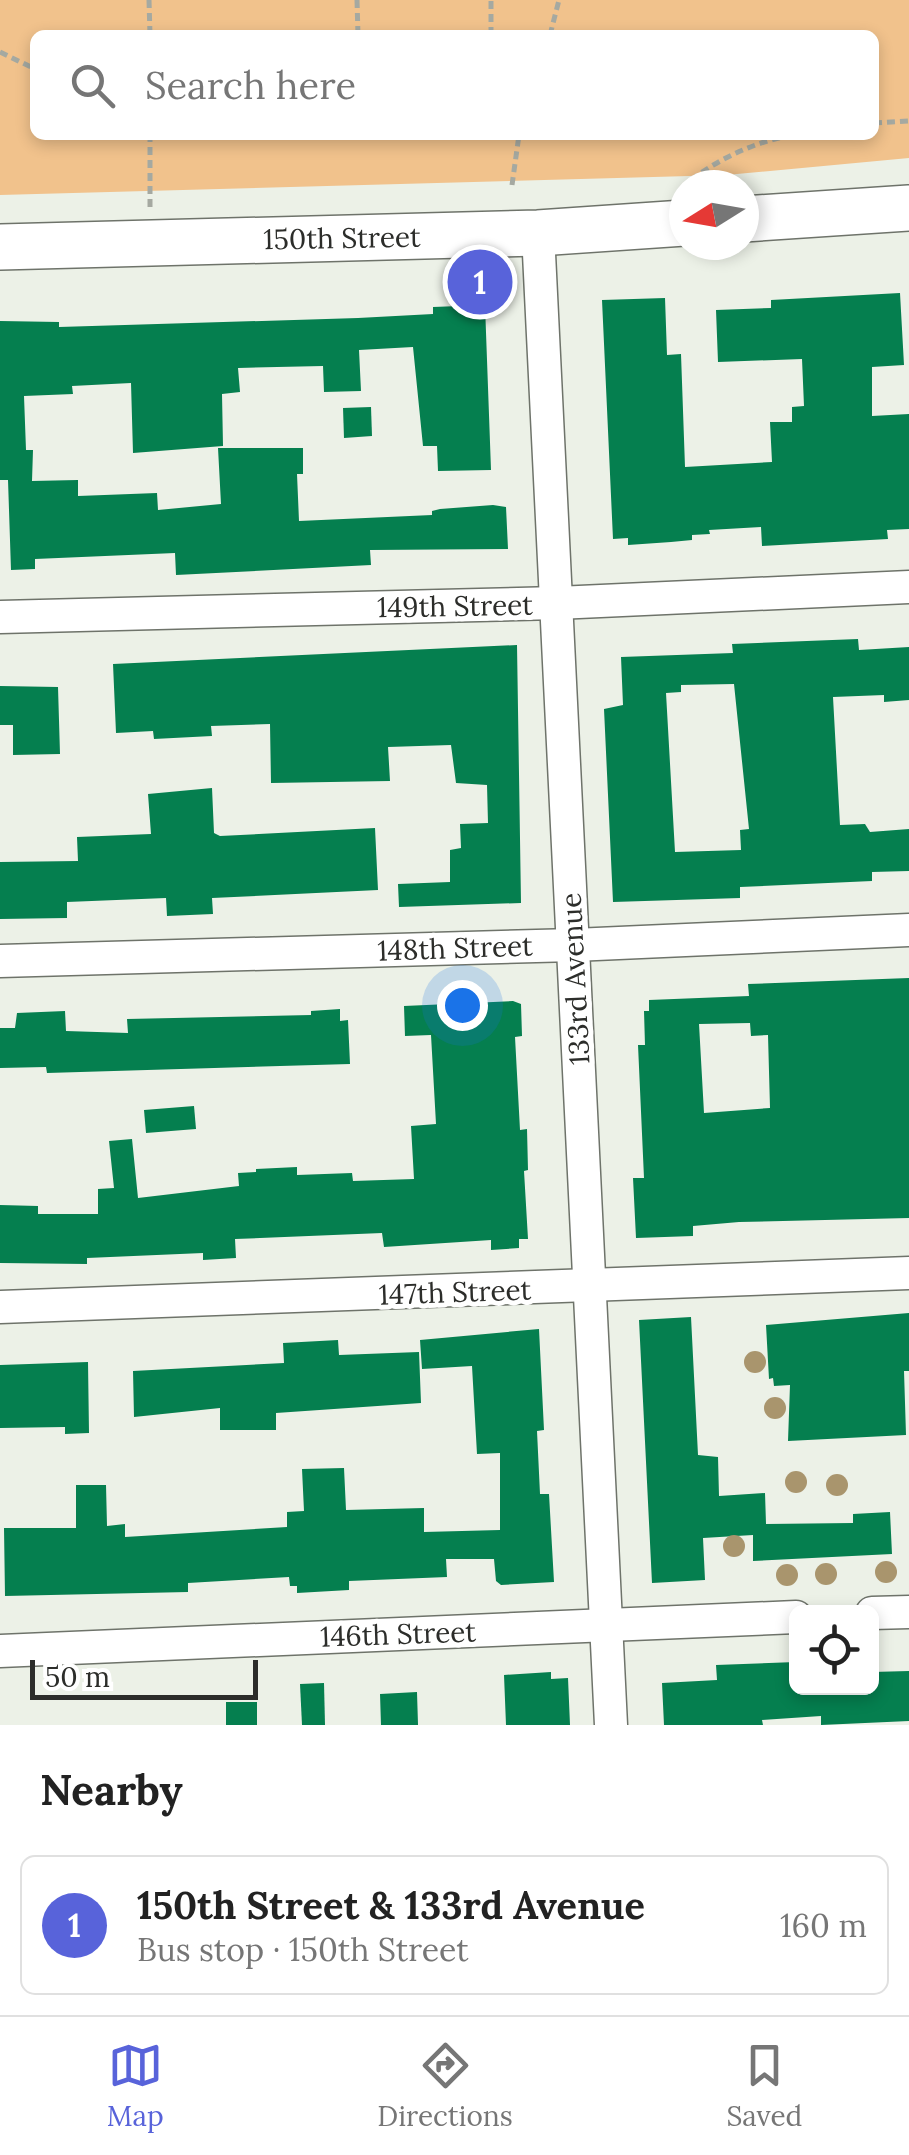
<!DOCTYPE html>
<html lang="en">
<head>
<meta charset="utf-8">
<style>
  body { margin:0; font-family:Lora,serif; background:#f6f6f6; color:#222 }
  .controls { position:absolute; right:30px; bottom:30px; display:grid; overflow:hidden; border-radius:15px; box-shadow:0 5px 15px #0003 }
  .controls button { width:90px; height:90px; display:grid; place-items:center; padding:0; border:0; border-bottom:2px solid #e0e0e0; background:#fff; color:#222; font:50px sans-serif }
  .compass { position:absolute; left:669px; top:170px; width:90px; height:90px; border-radius:50%; background:#fff; box-shadow:0 5px 15px #0003; rotate:259deg }
  .scale { position:absolute; left:30px; bottom:25px; width:228px; box-sizing:border-box; padding-left:10px; border:5px solid #2c2d2a; border-top:0; font-size:28px; line-height:35px; white-space:nowrap; color:#2c2d2a; -webkit-text-stroke:8px #fff; paint-order:stroke }
  .you { position:absolute; left:462px; top:1005px; width:35px; height:35px; margin:-25px; border:8px solid #fff; border-radius:50%; background:#1a73e8; box-shadow:0 0 0 15px #1a73e833 }
  .badge { display:grid; place-items:center; width:65px; height:65px; border-radius:50%; background:#5863da; color:#fff; font-size:32px; font-weight:700 }
  .pin { position:absolute; translate:-50% -50%; border:5px solid #fff; box-shadow:0 2px 10px #0006 }
  .list { margin:0; padding:0; list-style:none }
  h2 { display:flex; justify-content:space-between; align-items:center; height:130px; margin:0; padding:0 40px; font-size:42px }
  h2 small { font-size:32px; font-weight:400; color:#767676 }
  .list li { display:grid; grid-template-columns:65px 1fr auto; gap:30px; align-items:center; box-sizing:border-box; height:140px; margin:0 20px 20px; padding:0 20px; border:2px solid #e0e0e0; border-radius:15px }
  .list b { display:block; font-size:38px; white-space:nowrap }
  .list p { margin:0; font-size:32px; white-space:nowrap; color:#767676 }
  .list em { font-size:32px; font-style:normal; color:#767676 }
  .icon { flex:none; width:55px; height:55px; fill:none; stroke:currentColor; stroke-width:2; stroke-linecap:round; stroke-linejoin:round }
  .map { position:relative; flex:none; width:909px; height:1725px; overflow:hidden }
  .search { position:absolute; background:#fff; box-shadow:0 5px 15px #0003; left:30px; right:30px; top:30px; height:110px; display:flex; align-items:center; gap:25px; box-sizing:border-box; padding:0 35px; border-radius:15px; color:#767676; font-size:38px }
  .sheet { height:290px; background:#fff }
  nav { display:flex; justify-content:space-around; align-items:center; box-sizing:border-box; height:140px; border-top:2px solid #e0e0e0; background:#fff; font-size:28px; color:#767676 }
  nav a { display:grid; justify-items:center; gap:5px }
  nav .on { color:#5863da }
  .map>svg:first-child { display:block }
  .green { fill:#f1c28c; fill-rule:evenodd }
  .building { fill:#057f4f; fill-rule:evenodd }
  .lines { fill:none; stroke-linecap:round; stroke-linejoin:round }
  .street-casing { stroke:#6e736a; stroke-width:35 }
  .secondary-casing { stroke:#6e736a; stroke-width:48 }
  .path { stroke:#a5a9a1; stroke-width:5; stroke-dasharray:8 5; stroke-linecap:butt }
  .street { stroke:#fff; stroke-width:32 }
  .secondary { stroke:#fff; stroke-width:45 }
  .tree { fill:#a9956d }
  .labels { text-anchor:middle; dominant-baseline:central; stroke-width:10; stroke-linejoin:round; paint-order:stroke }
  .street-label { font-size:28px; fill:#2c2d2a; stroke:#fff }
</style>
</head>
<body>
<div class="map">
<svg width="909" height="1725" viewBox="0 0 909 1725">
  <rect width="100%" height="100%" fill="#ecf1e7"/>
  <!-- green -->
  <path class="green" d="M 0,0 L 909,0 L 909,158 L 726,175 L 0,195 ZM 35,35 L 874,35 L 874,135 L 35,135 Z"/>
  <!-- building -->
  <g class="building">
    <path d="M 900,293 L 904,365 L 872,367 L 872,416 L 909,414 L 909,529 L 887,530 L 888,539 L 762,546 L 761,527 L 709,530 L 710,534 L 692,535 L 692,540 L 671,542 L 628,545 L 628,538 L 613,539 L 602,300 L 665,298 L 667,355 L 681,354 L 685,467 L 772,462 L 770,422 L 792,422 L 792,407 L 804,406 L 802,359 L 718,362 L 716,310 L 771,308 L 771,300 Z"/>
    <path d="M 485,305 L 491,470 L 438,471 L 437,446 L 423,446 L 413,347 L 359,350 L 361,391 L 324,392 L 323,366 L 238,368 L 240,392 L 222,394 L 223,446 L 133,453 L 131,383 L 72,386 L 73,394 L 24,396 L 26,450 L 33,450 L 32,481 L 78,480 L 78,496 L 157,493 L 158,510 L 221,504 L 218,448 L 303,448 L 303,474 L 297,474 L 299,521 L 432,515 L 432,511 L 440,509 L 493,505 L 506,507 L 508,549 L 370,550 L 371,565 L 176,575 L 175,553 L 35,559 L 35,569 L 11,570 L 8,480 L 0,480 L 0,321 L 59,322 L 59,327 L 358,318 L 433,314 L 433,307 Z"/>
    <path d="M 371,407 L 372,436 L 344,438 L 343,408 Z"/>
    <path d="M 858,639 L 859,650 L 909,647 L 909,700 L 884,702 L 884,695 L 833,697 L 840,825 L 865,824 L 870,832 L 909,829 L 909,871 L 872,872 L 872,881 L 740,887 L 740,898 L 613,902 L 604,709 L 623,705 L 621,657 L 733,653 L 732,644 ZM 734,684 L 749,829 L 740,830 L 741,850 L 675,852 L 666,693 L 681,692 L 681,685 Z"/>
    <path d="M 517,645 L 521,903 L 399,907 L 398,884 L 450,882 L 450,850 L 461,848 L 460,824 L 488,823 L 487,785 L 456,783 L 451,745 L 388,747 L 390,781 L 271,783 L 270,724 L 211,726 L 212,736 L 154,739 L 153,731 L 116,733 L 113,664 Z"/>
    <path d="M 0,686 L 58,687 L 60,754 L 13,755 L 13,725 L 0,725 Z"/>
    <path d="M 212,788 L 214,833 L 220,836 L 375,828 L 378,890 L 212,898 L 213,914 L 167,916 L 166,898 L 67,902 L 67,918 L 0,919 L 0,862 L 78,861 L 77,837 L 151,834 L 148,794 Z"/>
    <path d="M 909,978 L 909,1218 L 739,1222 L 693,1226 L 693,1236 L 636,1238 L 633,1178 L 644,1178 L 638,1045 L 645,1045 L 644,1011 L 649,1011 L 649,1000 L 749,996 L 748,984 ZM 750,1023 L 751,1036 L 768,1035 L 770,1108 L 704,1113 L 699,1024 Z"/>
    <path d="M 513,1001 L 521,1004 L 522,1036 L 515,1037 L 520,1130 L 527,1129 L 528,1170 L 524,1171 L 528,1239 L 519,1239 L 519,1248 L 491,1250 L 491,1240 L 384,1247 L 382,1233 L 235,1239 L 236,1258 L 203,1260 L 203,1253 L 87,1258 L 87,1264 L 0,1263 L 0,1205 L 38,1206 L 38,1214 L 98,1214 L 98,1189 L 114,1188 L 109,1141 L 132,1139 L 138,1198 L 239,1186 L 238,1173 L 256,1172 L 256,1169 L 297,1167 L 297,1175 L 352,1173 L 353,1181 L 414,1179 L 411,1126 L 436,1124 L 431,1035 L 405,1036 L 404,1006 Z"/>
    <path d="M 340,1009 L 340,1021 L 348,1020 L 350,1064 L 47,1073 L 46,1067 L 0,1068 L 0,1028 L 15,1028 L 17,1013 L 65,1011 L 66,1031 L 128,1033 L 127,1019 L 311,1015 L 311,1011 Z"/>
    <path d="M 194,1106 L 196,1129 L 146,1133 L 144,1110 Z"/>
    <path d="M 909,1313 L 909,1371 L 904,1371 L 906,1435 L 788,1441 L 790,1385 L 774,1386 L 773,1378 L 769,1379 L 766,1325 Z"/>
    <path d="M 691,1317 L 698,1455 L 718,1457 L 719,1496 L 765,1493 L 766,1524 L 853,1523 L 853,1514 L 890,1512 L 892,1554 L 753,1561 L 753,1535 L 703,1538 L 705,1580 L 652,1583 L 639,1320 Z"/>
    <path d="M 539,1329 L 544,1430 L 537,1431 L 540,1494 L 549,1494 L 554,1582 L 501,1585 L 496,1581 L 494,1559 L 446,1559 L 447,1577 L 349,1581 L 349,1590 L 297,1593 L 297,1586 L 290,1586 L 289,1577 L 188,1583 L 188,1592 L 5,1596 L 4,1528 L 76,1528 L 76,1485 L 106,1485 L 107,1526 L 125,1524 L 125,1537 L 287,1527 L 287,1512 L 304,1511 L 302,1469 L 344,1468 L 346,1510 L 424,1508 L 424,1532 L 500,1530 L 500,1453 L 477,1454 L 472,1366 L 422,1369 L 420,1340 Z"/>
    <path d="M 338,1340 L 339,1355 L 419,1352 L 421,1403 L 276,1413 L 276,1430 L 220,1430 L 220,1408 L 134,1417 L 133,1371 L 284,1363 L 283,1343 Z"/>
    <path d="M 88,1362 L 89,1433 L 65,1434 L 65,1427 L 0,1428 L 0,1365 Z"/>
    <path d="M 796,1662 L 796,1688 L 872,1688 L 872,1672 L 909,1671 L 909,1721 L 821,1725 L 821,1716 L 762,1720 L 763,1725 L 664,1725 L 662,1683 L 717,1680 L 716,1665 Z"/>
    <path d="M 551,1672 L 551,1679 L 568,1678 L 570,1725 L 506,1725 L 504,1675 Z"/>
    <path d="M 324,1683 L 325,1725 L 302,1725 L 300,1684 Z"/>
    <path d="M 417,1692 L 418,1725 L 381,1725 L 380,1694 Z"/>
    <rect x="226" y="1702" width="31" height="23"/>
  </g>
  <g class="lines">
    <!-- street casing -->
    <g class="street-casing">
      <g id="street">
        <path d="M 538,233 L 611,1725"/>
        <path d="M 0,617 L 557,603 L 909,587"/>
        <path d="M 0,961 L 574,945 L 909,930"/>
        <path d="M 0,1307 L 909,1273"/>
        <path d="M 872,1613 L 909,1612"/>
        <path d="M 0,1651 L 796,1617"/>
      </g>
    </g>
    <!-- secondary casing -->
    <g class="secondary-casing">
      <g id="secondary">
        <path d="M 744,219 L 909,208"/>
        <path d="M 0,247 L 538,233 L 684,223"/>
      </g>
    </g>
    <!-- path -->
    <g class="path">
      <path d="M 149,0 L 150,35"/>
      <path d="M 357,0 L 358,35"/>
      <path d="M 491,35 L 491,0"/>
      <path d="M 550,35 L 559,0"/>
      <path d="M 0,52 L 35,69"/>
      <path d="M 874,123 L 909,121"/>
      <path d="M 691,180 C 722,157 755,142 793,135"/>
      <path d="M 512,185 L 519,135"/>
      <path d="M 150,207 L 150,135"/>
    </g>
    <!-- street -->
    <use href="#street" class="street"/>
    <!-- secondary -->
    <use href="#secondary" class="secondary"/>
  </g>
  <!-- trees -->
  <g class="tree">
    <circle cx="755" cy="1362" r="11"/>
    <circle cx="775" cy="1408" r="11"/>
    <circle cx="796" cy="1482" r="11"/>
    <circle cx="837" cy="1485" r="11"/>
    <circle cx="734" cy="1546" r="11"/>
    <circle cx="886" cy="1572" r="11"/>
    <circle cx="826" cy="1574" r="11"/>
    <circle cx="787" cy="1575" r="11"/>
  </g>
  <g class="labels">
    <!-- street labels -->
    <g class="street-label">
      <text transform="translate(342 238) rotate(-1)">150th Street</text>
      <text transform="translate(455 606) rotate(-1)">149th Street</text>
      <text transform="translate(455 948) rotate(-2)">148th Street</text>
      <text transform="translate(575 979) rotate(-93)">133rd Avenue</text>
      <text transform="translate(455 1292) rotate(-2)">147th Street</text>
      <text transform="translate(398 1634) rotate(-2)">146th Street</text>
    </g>
  </g>
</svg>
<div class="controls">
<button><svg class="icon" aria-label="locate" viewBox="0 0 24 24"><circle cx="12" cy="12" r="6"/><path d="M12 2v4M12 18v4M2 12h4M18 12h4"/></svg></button>
</div>
<svg class="compass" viewBox="-18 -18 36 36"><path d="M0-13l5 13h-10z" fill="#e53935"/><path d="M0 13l5-13h-10z" fill="#767676"/></svg>
<div class="scale">50 m</div>
<div class="you"></div>
<div class="pin badge" style="left:480px;top:282px">1</div>
<div class="search"><svg class="icon" aria-label="search" viewBox="0 0 24 24"><circle cx="10" cy="10" r="6"/><path d="M15 15l6 6"/></svg>Search here</div>
</div>
<section class="sheet">
<h2>Nearby<small></small></h2>
<ul class="list">
<li><span class="badge">1</span><div><b>150th Street &amp; 133rd Avenue</b><p>Bus stop · 150th Street</p></div><em>160 m</em></li>
</ul>
</section>
<nav>
<a class="on"><svg class="icon" aria-label="map" viewBox="0 0 24 24"><path d="M3 6l6-2 6 2 6-2v14l-6 2-6-2-6 2zM9 4v14M15 6v14"/></svg>Map</a>
<a><svg class="icon" aria-label="directions" viewBox="0 0 24 24"><path d="M12 3l9 9-9 9-9-9zM9 14v-3h6M13 9l2 2-2 2"/></svg>Directions</a>
<a><svg class="icon" aria-label="saved" viewBox="0 0 24 24"><path d="M7 4h10v16l-5-4-5 4z"/></svg>Saved</a>
</nav>
</body>
</html>
